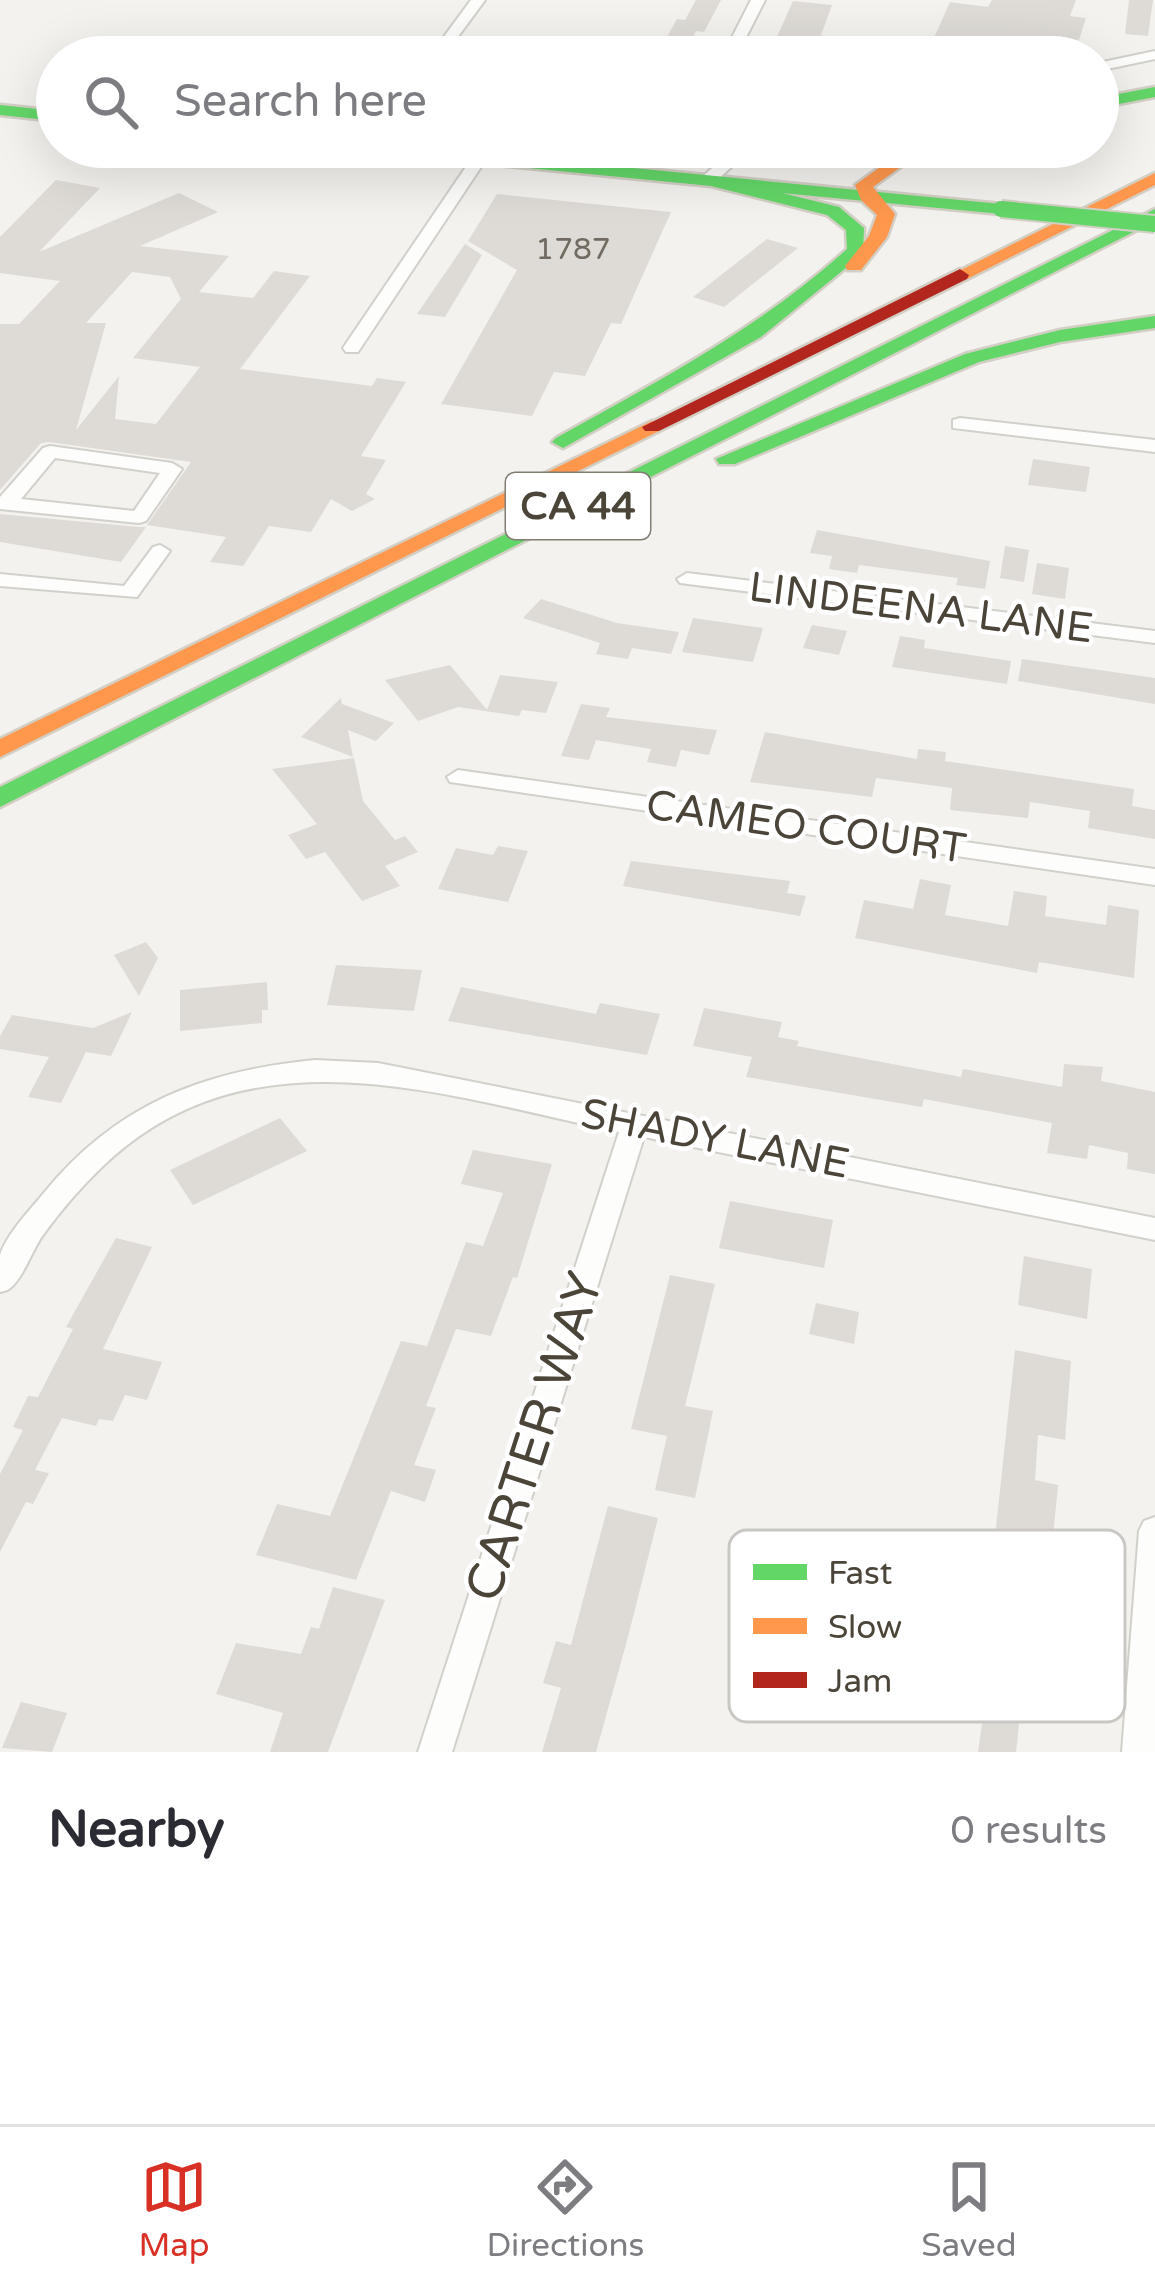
<!DOCTYPE html>
<html lang="en">
<head>
<meta charset="utf-8">
<style>
  body { margin:0; font-family:"Varela Round",sans-serif; background:#f2f2f3; color:#2b2b33 }
  .list { margin:0; padding:0; list-style:none }
  h2 { display:flex; justify-content:space-between; align-items:center; height:156px; margin:0; padding:0 48px; font-size:51px }
  h2 small { font-size:39px; font-weight:400; color:#7c7c81 }
  .icon { flex:none; width:66px; height:66px; fill:none; stroke:currentColor; stroke-width:2; stroke-linecap:round; stroke-linejoin:round }
  .map { position:relative; flex:none; width:1155px; height:1752px; overflow:hidden }
  .search { position:absolute; background:#fff; box-shadow:0 12px 48px #0002; left:36px; right:36px; top:36px; height:132px; display:flex; align-items:center; gap:30px; box-sizing:border-box; padding:0 42px; border-radius:66px; color:#7c7c81; font-size:45px }
  .sheet { height:372px; background:#fff }
  nav { display:flex; justify-content:space-around; align-items:center; box-sizing:border-box; height:168px; border-top:3px solid #e1e1e2; background:#fff; font-size:33px; color:#7c7c81 }
  nav a { display:grid; justify-items:center; gap:6px }
  nav .on { color:#d93025 }
  .map>svg:first-child { display:block }
  .building { fill:#dedbd6; fill-rule:evenodd }
  .lines { fill:none; stroke-linecap:round; stroke-linejoin:round }
  .street-casing { stroke:#d2d0cb; stroke-width:4 }
  .fast-casing { stroke:#d3cfc5; stroke-width:5 }
  .slow-casing { stroke:#d3cfc5; stroke-width:5 }
  .jam-casing { stroke:#d3cfc5; stroke-width:5 }
  .street { fill:#fdfdfc; fill-rule:evenodd }
  .fast { fill:#63d668; fill-rule:evenodd }
  .slow { fill:#ff974d; fill-rule:evenodd }
  .jam { fill:#b3261e; fill-rule:evenodd }
  .fast-bridge-casing { stroke:#d3cfc5; stroke-width:20; stroke-linecap:butt }
  .fast-bridge { stroke:#63d668; stroke-width:16 }
  .labels { text-anchor:middle; dominant-baseline:central; stroke-width:9; stroke-linejoin:round; paint-order:stroke }
  .far-number-label { font-size:30px; fill:#706a61 }
  .shield { fill:#fff; stroke:#817c74; stroke-width:3 }
  .shield-label { font-size:39px; font-weight:bold; fill:#4b4439 }
  .street-label { font-size:42px; fill:#4b4439; stroke:#fff }
  .near-street-label { font-size:51px; fill:#4b4439; stroke:#fff }
  .key { fill:#fff; stroke:#c9c7c4; stroke-width:3 }
  .key-label { font-size:33px; fill:#4b4439 }
</style>
</head>
<body>
<div class="map">
<svg width="1155" height="1752" viewBox="0 0 1155 1752">
  <rect width="100%" height="100%" fill="#f4f2ee"/>
  <!-- building -->
  <g class="building">
    <path d="M 696,0 L 721,0 L 704,32 L 696,31 L 682,57 L 656,57 L 677,19 L 685,20 Z"/>
    <path d="M 992,0 L 1076,0 L 1070,16 L 1086,18 L 1079,40 L 1068,39 L 1064,54 L 1031,50 L 1028,57 L 944,57 L 950,42 L 933,40 L 950,2 L 988,7 Z"/>
    <path d="M 1129,0 L 1153,0 L 1148,36 L 1125,34 Z"/>
    <path d="M 793,1 L 832,5 L 813,57 L 768,57 Z"/>
    <path d="M 56,180 L 100,188 L 39,252 L 179,193 L 218,212 L 140,246 L 229,256 L 199,292 L 253,298 L 274,271 L 310,276 L 240,369 L 372,386 L 377,378 L 406,382 L 361,456 L 386,460 L 366,494 L 375,499 L 352,511 L 331,499 L 311,532 L 269,526 L 243,566 L 210,562 L 226,537 L 147,525 L 191,462 L 49,442 L 41,443 L 0,490 L 0,324 L 19,324 L 60,281 L 0,273 L 0,237 ZM 132,272 L 170,277 L 181,299 L 133,358 L 200,367 L 156,424 L 115,419 L 119,376 L 76,430 L 106,323 L 86,323 Z"/>
    <path d="M 497,194 L 671,212 L 621,324 L 611,323 L 585,376 L 554,372 L 532,416 L 441,404 L 517,270 L 468,241 Z"/>
    <path d="M 767,239 L 798,248 L 724,307 L 693,297 Z"/>
    <path d="M 465,244 L 482,255 L 445,317 L 417,314 Z"/>
    <path d="M 1033,459 L 1090,467 L 1086,492 L 1028,485 Z"/>
    <path d="M 0,514 L 139,527 L 146,527 L 121,562 L 0,542 Z"/>
    <path d="M 817,530 L 990,561 L 985,589 L 956,585 L 958,578 L 859,565 L 857,573 L 829,569 L 832,556 L 810,553 Z"/>
    <path d="M 1005,546 L 1029,550 L 1024,582 L 1000,578 Z"/>
    <path d="M 1037,563 L 1069,568 L 1065,599 L 1032,594 Z"/>
    <path d="M 541,599 L 617,623 L 679,632 L 671,654 L 632,648 L 628,659 L 596,654 L 600,643 L 523,618 Z"/>
    <path d="M 693,618 L 763,628 L 753,662 L 682,652 Z"/>
    <path d="M 812,625 L 847,631 L 839,655 L 803,648 Z"/>
    <path d="M 900,636 L 925,640 L 924,648 L 1011,661 L 1007,684 L 892,667 Z"/>
    <path d="M 1022,659 L 1155,678 L 1155,704 L 1018,681 Z"/>
    <path d="M 450,665 L 487,710 L 500,675 L 558,682 L 546,713 L 522,710 L 519,716 L 458,707 L 418,721 L 385,680 Z"/>
    <path d="M 341,698 L 342,704 L 394,723 L 376,741 L 348,730 L 353,757 L 301,737 Z"/>
    <path d="M 581,704 L 610,708 L 606,717 L 717,730 L 709,755 L 681,750 L 676,767 L 647,762 L 651,749 L 596,740 L 589,760 L 561,756 Z"/>
    <path d="M 765,732 L 917,759 L 918,749 L 946,752 L 945,761 L 1134,789 L 1132,806 L 1155,810 L 1155,839 L 1088,828 L 1090,811 L 1030,802 L 1028,818 L 950,810 L 952,788 L 876,778 L 872,797 L 750,782 Z"/>
    <path d="M 354,758 L 363,801 L 395,840 L 405,836 L 418,852 L 385,866 L 400,886 L 362,901 L 325,852 L 306,859 L 288,835 L 317,824 L 272,769 Z"/>
    <path d="M 498,846 L 528,851 L 508,902 L 438,889 L 456,848 L 493,855 Z"/>
    <path d="M 631,861 L 790,881 L 787,893 L 806,896 L 800,916 L 623,886 Z"/>
    <path d="M 920,879 L 951,885 L 945,915 L 1008,926 L 1014,891 L 1047,896 L 1045,916 L 1106,925 L 1108,905 L 1139,910 L 1134,978 L 1039,962 L 1037,973 L 855,938 L 864,900 L 913,909 Z"/>
    <path d="M 146,942 L 158,958 L 139,996 L 114,955 Z"/>
    <path d="M 336,965 L 422,970 L 414,1011 L 327,1005 Z"/>
    <path d="M 267,982 L 268,1010 L 262,1010 L 262,1023 L 180,1031 L 180,990 Z"/>
    <path d="M 461,987 L 596,1014 L 600,1003 L 660,1014 L 647,1055 L 448,1021 Z"/>
    <path d="M 704,1008 L 782,1022 L 778,1037 L 799,1041 L 797,1046 L 961,1077 L 963,1069 L 1062,1087 L 1064,1064 L 1103,1067 L 1101,1081 L 1155,1092 L 1155,1174 L 1127,1169 L 1128,1153 L 1089,1145 L 1087,1159 L 1047,1153 L 1052,1123 L 924,1099 L 922,1107 L 746,1077 L 752,1057 L 693,1046 Z"/>
    <path d="M 132,1012 L 111,1056 L 86,1052 L 61,1103 L 28,1097 L 49,1057 L 0,1049 L 0,1036 L 12,1015 L 93,1028 Z"/>
    <path d="M 280,1118 L 307,1151 L 193,1205 L 170,1170 Z"/>
    <path d="M 473,1150 L 552,1164 L 517,1278 L 513,1277 L 491,1336 L 456,1329 L 426,1406 L 436,1408 L 414,1465 L 436,1470 L 425,1502 L 391,1491 L 356,1580 L 256,1555 L 277,1504 L 330,1516 L 401,1341 L 427,1346 L 466,1242 L 483,1246 L 503,1193 L 461,1184 Z"/>
    <path d="M 730,1201 L 833,1220 L 824,1268 L 719,1248 Z"/>
    <path d="M 116,1238 L 152,1247 L 103,1349 L 162,1362 L 147,1400 L 125,1395 L 113,1421 L 99,1419 L 96,1426 L 62,1418 L 35,1470 L 49,1473 L 33,1504 L 26,1502 L 0,1552 L 0,1474 L 23,1430 L 13,1427 L 28,1396 L 38,1397 L 73,1329 L 66,1327 Z"/>
    <path d="M 1024,1256 L 1092,1269 L 1087,1319 L 1018,1305 Z"/>
    <path d="M 670,1275 L 715,1284 L 685,1406 L 713,1411 L 695,1498 L 655,1490 L 667,1436 L 631,1429 Z"/>
    <path d="M 816,1303 L 859,1312 L 854,1344 L 809,1334 Z"/>
    <path d="M 1015,1350 L 1071,1361 L 1065,1440 L 1038,1435 L 1035,1480 L 1058,1485 L 1049,1579 L 1035,1577 L 1016,1752 L 978,1752 L 984,1710 L 944,1701 L 959,1595 L 988,1602 Z"/>
    <path d="M 608,1506 L 658,1518 L 628,1637 L 596,1752 L 542,1752 L 561,1688 L 543,1683 L 556,1641 L 571,1645 Z"/>
    <path d="M 333,1587 L 385,1600 L 328,1752 L 270,1752 L 283,1713 L 216,1694 L 236,1643 L 301,1654 L 311,1627 L 319,1629 Z"/>
    <path d="M 21,1702 L 67,1713 L 52,1752 L 2,1748 Z"/>
  </g>
  <g class="lines">
    <!-- street casing -->
    <g class="street-casing">
      <g id="street">
        <path d="M 471,0 L 485,0 L 443,57 L 429,57 Z"/>
        <path d="M 751,0 L 765,0 L 736,57 L 722,57 Z"/>
        <path d="M 1155,51 L 1155,59 L 1098,71 L 1098,63 Z"/>
        <path d="M 736,147 L 753,147 L 714,183 L 702,183 L 702,177 Z"/>
        <path d="M 474,155 L 487,158 L 358,352 L 346,352 L 343,348 Z"/>
        <path d="M 960,418 L 1155,440 L 1155,452 L 953,428 L 953,420 Z"/>
        <path d="M 50,446 L 172,463 L 182,469 L 146,521 L 139,523 L 0,509 L 0,497 L 43,448 ZM 55,458 L 160,473 L 134,511 L 21,499 Z"/>
        <path d="M 160,545 L 170,551 L 137,597 L 0,586 L 0,574 L 124,586 L 153,547 Z"/>
        <path d="M 687,573 L 1155,631 L 1155,643 L 680,583 L 677,579 Z"/>
        <path d="M 458,770 L 1155,869 L 1155,885 L 450,782 L 447,777 Z"/>
        <path d="M 315,1060 L 378,1063 L 1155,1218 L 1155,1240 L 644,1137 L 452,1752 L 418,1752 L 619,1132 C 445,1096 251,1025 103,1166 C 81,1187 61,1210 43,1235 C 32,1250 23,1279 9,1289 C 6,1291 3,1291 0,1292 C 0,1281 0,1265 0,1255 C 7,1234 29,1211 43,1194 C 116,1104 203,1071 315,1060 Z"/>
        <path d="M 1155,1517 L 1155,1752 L 1122,1752 L 1139,1531 L 1144,1521 Z"/>
      </g>
    </g>
    <!-- fast casing -->
    <g class="fast-casing">
      <g id="fast">
        <path d="M 1155,87 L 1155,97 L 1098,108 L 1098,98 Z"/>
        <path d="M 0,105 L 57,111 L 57,121 L 0,115 Z"/>
        <path d="M 356,147 L 418,147 L 1001,204 L 1010,209 L 1001,214 L 782,193 L 839,207 L 864,228 L 863,254 L 761,337 L 563,448 L 552,442 L 556,438 C 658,381 760,328 847,249 L 846,230 L 827,215 L 711,186 L 365,152 Z"/>
        <path d="M 1155,209 L 1155,221 L 0,807 L 0,787 Z"/>
        <path d="M 1155,316 L 1155,328 L 1060,342 L 979,362 L 735,464 L 719,464 L 716,459 L 965,354 L 1060,330 Z"/>
      </g>
    </g>
    <!-- slow casing -->
    <g class="slow-casing">
      <g id="slow">
        <path d="M 908,147 L 928,147 L 873,187 L 895,214 L 887,237 L 861,270 L 847,270 L 845,266 L 869,236 L 877,215 L 861,200 L 855,185 Z"/>
        <path d="M 1155,173 L 1155,185 L 967,279 L 951,275 Z"/>
        <path d="M 652,421 L 659,423 L 659,431 L 0,757 L 0,739 Z"/>
      </g>
    </g>
    <!-- jam casing -->
    <g class="jam-casing">
      <path id="jam" d="M 960,269 L 969,275 L 967,279 L 659,431 L 645,431 L 642,427 Z"/>
    </g>
    <!-- street -->
    <use href="#street" class="street"/>
    <!-- fast -->
    <use href="#fast" class="fast"/>
    <!-- slow -->
    <use href="#slow" class="slow"/>
    <!-- jam -->
    <use href="#jam" class="jam"/>
    <!-- fast-bridge casing -->
    <g class="fast-bridge-casing">
      <path id="fast-bridge" d="M 1001,209 L 1155,224"/>
    </g>
    <!-- fast-bridge -->
    <use href="#fast-bridge" class="fast-bridge"/>
  </g>
  <g class="labels">
    <!-- far-number labels -->
    <g class="far-number-label">
      <text x="573" y="249">1787</text>
    </g>
    <!-- shield labels -->
    <rect class="shield" x="506" y="473" width="144" height="66" rx="9"/>
    <g class="shield-label">
      <text x="578" y="506">CA 44</text>
    </g>
    <!-- street labels -->
    <g class="street-label">
      <text transform="translate(921 608) rotate(7)">LINDEENA LANE</text>
      <text transform="translate(806 827) rotate(8)">CAMEO COURT</text>
      <text transform="translate(715 1139) rotate(11)">SHADY LANE</text>
    </g>
    <!-- near-street labels -->
    <g class="near-street-label">
      <text transform="translate(535 1437) rotate(-72)">CARTER WAY</text>
    </g>
  </g>
  <!-- legend -->
  <rect x="729" y="1530" width="396" height="192" rx="18" class="key"/>
  <rect x="753" y="1564" width="54" height="16" fill="#63d668"/>
  <rect x="753" y="1618" width="54" height="16" fill="#ff974d"/>
  <rect x="753" y="1672" width="54" height="16" fill="#b3261e"/>
  <g class="key-label">
    <text x="828" y="1584">Fast</text>
    <text x="828" y="1638">Slow</text>
    <text x="828" y="1692">Jam</text>
  </g>
</svg>
<div class="search"><svg class="icon" aria-label="search" viewBox="0 0 24 24"><circle cx="10" cy="10" r="6"/><path d="M15 15l6 6"/></svg>Search here</div>
</div>
<section class="sheet">
<h2>Nearby<small>0 results</small></h2>
<ul class="list">
</ul>
</section>
<nav>
<a class="on"><svg class="icon" aria-label="map" viewBox="0 0 24 24"><path d="M3 6l6-2 6 2 6-2v14l-6 2-6-2-6 2zM9 4v14M15 6v14"/></svg>Map</a>
<a><svg class="icon" aria-label="directions" viewBox="0 0 24 24"><path d="M12 3l9 9-9 9-9-9zM9 14v-3h6M13 9l2 2-2 2"/></svg>Directions</a>
<a><svg class="icon" aria-label="saved" viewBox="0 0 24 24"><path d="M7 4h10v16l-5-4-5 4z"/></svg>Saved</a>
</nav>
</body>
</html>
